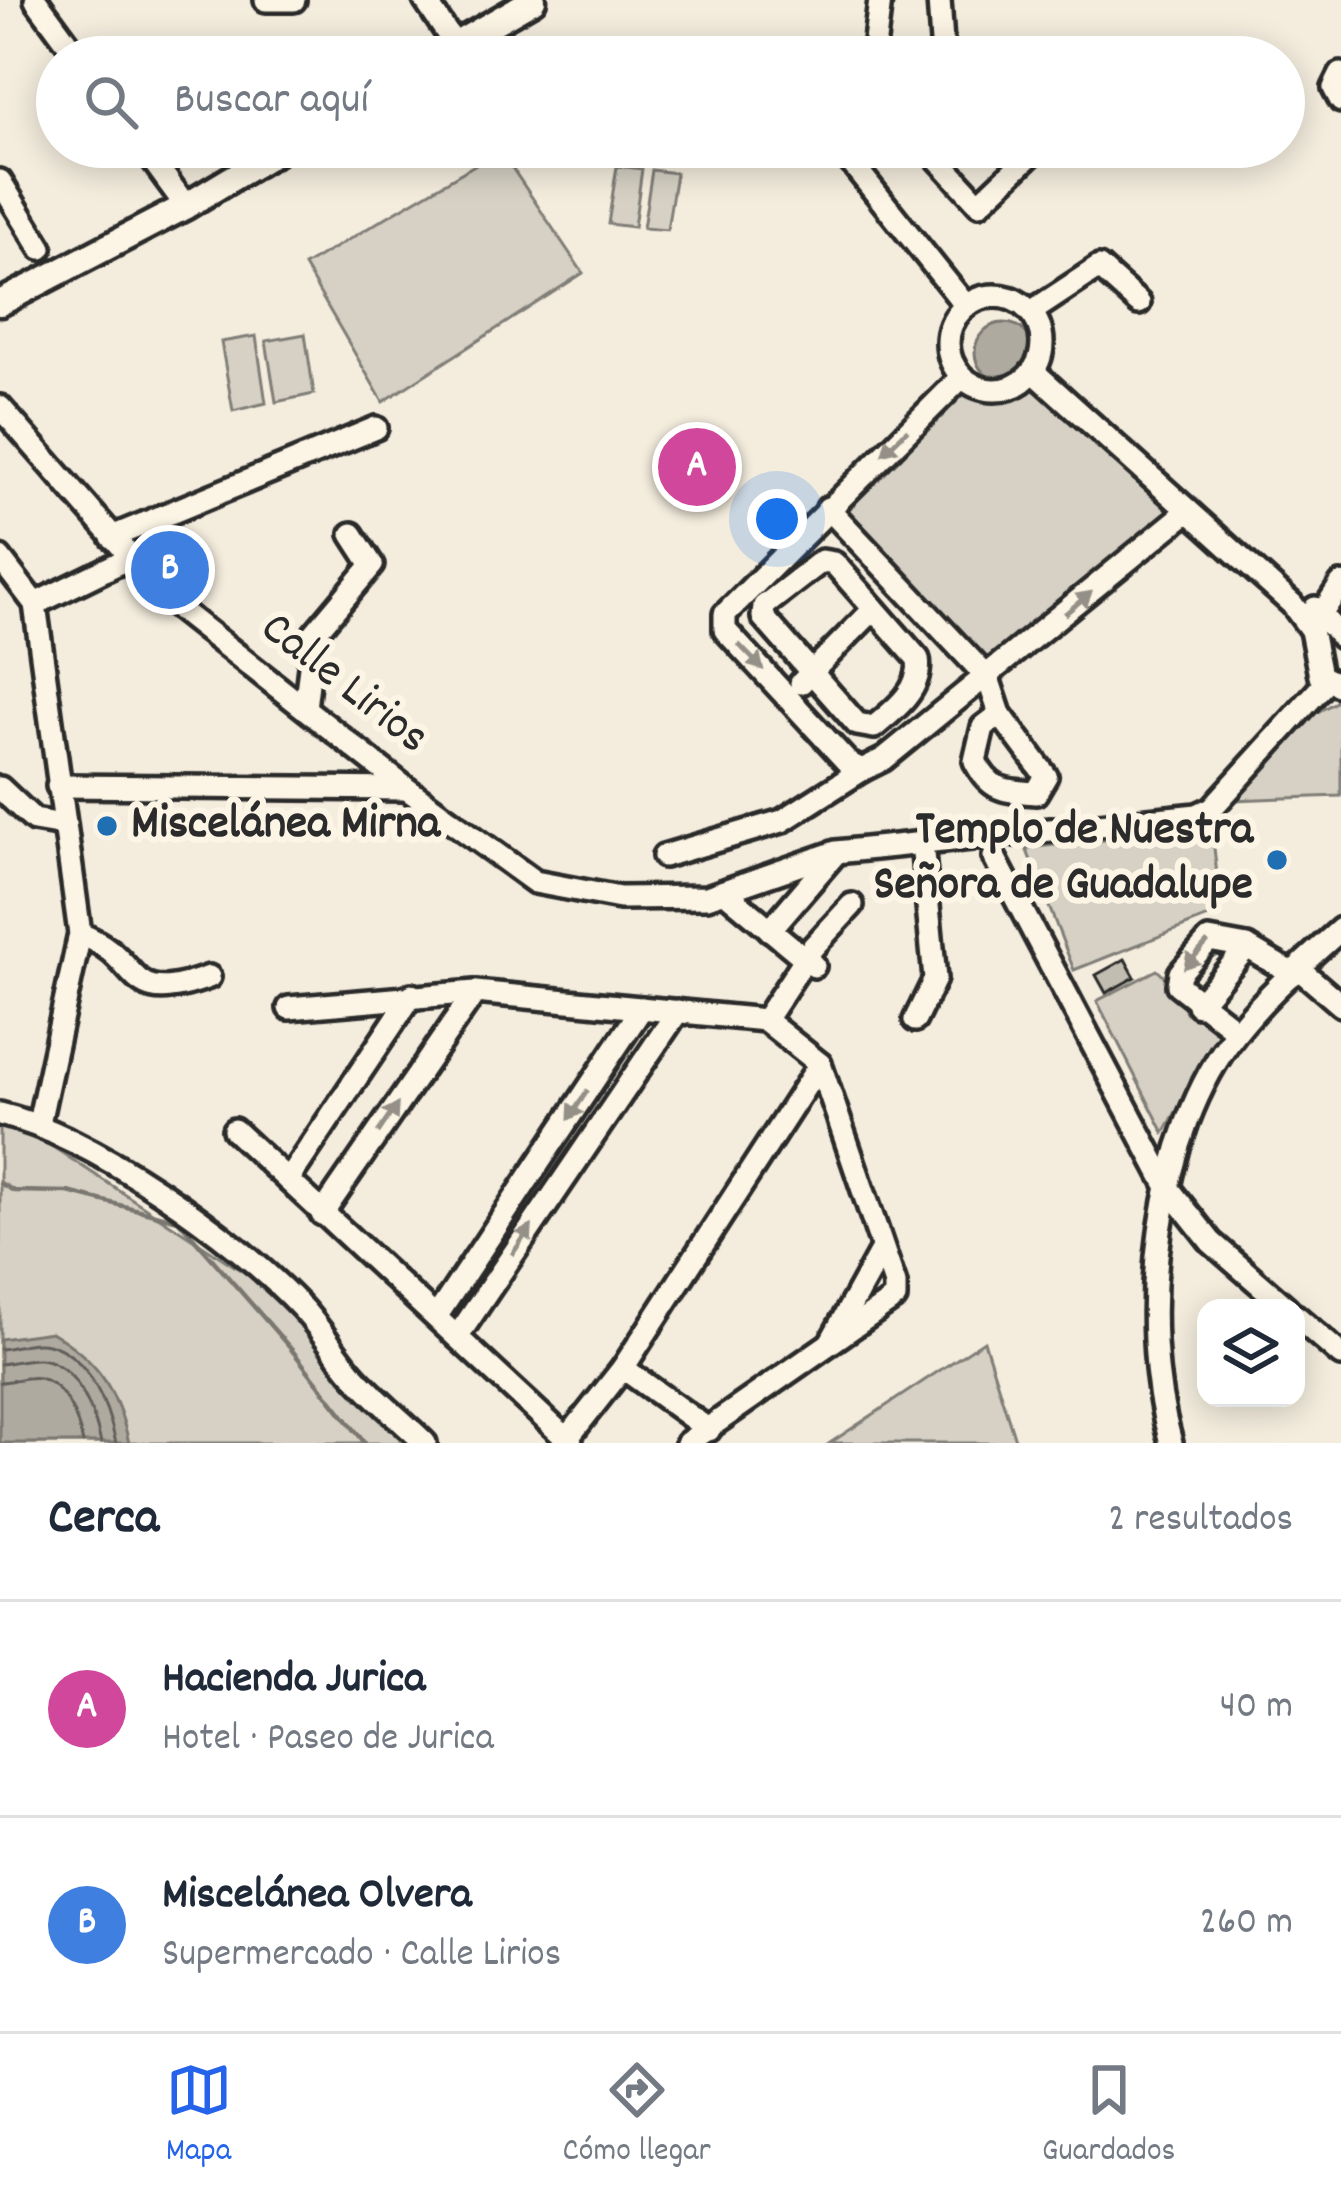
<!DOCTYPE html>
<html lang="es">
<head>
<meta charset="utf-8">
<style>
  body { margin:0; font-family:Dekko,sans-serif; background:#f2f2f3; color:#1f2937 }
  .controls { position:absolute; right:36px; bottom:36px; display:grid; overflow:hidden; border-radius:24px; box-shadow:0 6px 30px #0003 }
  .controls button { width:108px; height:108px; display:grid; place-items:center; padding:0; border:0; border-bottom:3px solid #e0e1e3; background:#fff; color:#1f2937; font:60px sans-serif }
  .you { position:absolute; left:777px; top:519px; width:42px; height:42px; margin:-30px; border:9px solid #fff; border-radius:50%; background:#1a73e8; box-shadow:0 0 0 18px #1a73e833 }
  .badge { display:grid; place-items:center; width:78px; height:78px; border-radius:50%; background:#2563eb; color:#fff; font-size:39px; font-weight:700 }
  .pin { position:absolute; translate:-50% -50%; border:6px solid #fff; box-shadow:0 3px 12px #0006 }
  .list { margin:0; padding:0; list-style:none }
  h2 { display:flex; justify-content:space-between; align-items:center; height:156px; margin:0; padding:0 48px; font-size:51px }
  h2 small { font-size:39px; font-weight:400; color:#747a83 }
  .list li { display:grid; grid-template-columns:78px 1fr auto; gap:36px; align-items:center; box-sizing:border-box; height:216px; padding:0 48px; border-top:3px solid #e0e1e3 }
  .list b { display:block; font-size:45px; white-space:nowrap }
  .list p { margin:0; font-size:39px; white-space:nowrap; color:#747a83 }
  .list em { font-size:39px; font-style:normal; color:#747a83 }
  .icon { flex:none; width:66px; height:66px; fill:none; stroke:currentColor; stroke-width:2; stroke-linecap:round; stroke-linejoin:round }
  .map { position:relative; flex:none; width:1341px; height:1443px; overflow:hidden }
  .search { position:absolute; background:#fff; box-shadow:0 6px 30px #0003; left:36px; right:36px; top:36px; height:132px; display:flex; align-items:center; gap:30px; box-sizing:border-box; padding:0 42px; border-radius:66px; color:#747a83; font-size:45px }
  .sheet { height:588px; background:#fff }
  nav { display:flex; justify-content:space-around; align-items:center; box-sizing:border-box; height:168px; border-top:3px solid #e0e1e3; background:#fff; font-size:33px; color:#747a83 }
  nav a { display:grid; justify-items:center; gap:6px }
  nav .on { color:#2563eb }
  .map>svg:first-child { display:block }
  .green { fill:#d6d1c4; stroke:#807e78; stroke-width:3 }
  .water { fill:#afaaa0; stroke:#7a7771; stroke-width:3 }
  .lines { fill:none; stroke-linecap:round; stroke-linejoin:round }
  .shore { stroke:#605e5a; stroke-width:3 }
  .stream { stroke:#7a7771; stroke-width:4.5 }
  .building { fill:#c2bdb1; stroke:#2b2b2b; stroke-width:3 }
  .minor-casing { stroke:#2b2b2b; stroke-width:30 }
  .major-casing { stroke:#2b2b2b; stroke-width:33 }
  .minor { stroke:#fcf5e5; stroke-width:21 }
  .major { stroke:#fcf5e5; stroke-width:24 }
  .oneway { fill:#949088 }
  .poi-dot { fill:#1f6fb2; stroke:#fcf5e5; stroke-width:4.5 }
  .labels { text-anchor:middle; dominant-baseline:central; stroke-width:12; stroke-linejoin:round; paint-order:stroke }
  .street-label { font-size:48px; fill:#2b2b2b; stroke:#fcf5e5 }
  .poi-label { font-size:48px; font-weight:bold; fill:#2b2b2b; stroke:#fcf5e5; text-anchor:start }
</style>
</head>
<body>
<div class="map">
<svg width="1341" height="1443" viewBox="0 0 1341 1443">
  <rect width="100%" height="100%" fill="#f4edde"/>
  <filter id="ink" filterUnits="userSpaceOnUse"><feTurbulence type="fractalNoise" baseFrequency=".00833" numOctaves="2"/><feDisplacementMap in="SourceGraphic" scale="24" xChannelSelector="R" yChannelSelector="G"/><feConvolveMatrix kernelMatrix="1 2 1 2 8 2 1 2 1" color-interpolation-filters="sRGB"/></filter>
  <g filter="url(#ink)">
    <!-- green -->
    <g class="green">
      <path d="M 500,150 L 583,273 L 383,402 L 304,266 Z"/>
      <path d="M 617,166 L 642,169 L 634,227 L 608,224 Z"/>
      <path d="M 652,170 L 676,173 L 667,230 L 643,228 Z"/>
      <path d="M 305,334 L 314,394 L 276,402 L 266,341 Z"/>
      <path d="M 256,336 L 266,403 L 233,411 L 221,342 Z"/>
      <path d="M 1037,385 L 1180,510 L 988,668 L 837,509 L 962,387 L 1006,398 Z"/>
      <path d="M 1341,699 L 1341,796 L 1231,800 L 1307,718 Z"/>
      <path d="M 1212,829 L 1221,912 L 1074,970 L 1026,848 Z"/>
      <path d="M 1157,970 L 1222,1030 L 1164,1133 L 1097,1001 Z"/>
      <path d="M 0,1126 L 30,1132 L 280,1296 L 425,1443 L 0,1443 Z"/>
      <path d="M 984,1341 L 1016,1443 L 830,1443 Z"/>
    </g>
    <!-- water -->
    <g class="water">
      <circle cx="1004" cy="352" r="29"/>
      <path d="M 51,1332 C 98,1360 117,1390 129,1443 L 0,1443 L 0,1339 Z"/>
    </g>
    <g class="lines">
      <!-- shore -->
      <g class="shore">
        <path d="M 0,1349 C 14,1348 33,1340 48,1344 C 90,1355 108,1407 116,1443"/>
        <path d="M 0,1364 C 13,1363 26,1358 40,1359 C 77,1363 94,1412 101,1443"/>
        <path d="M 0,1382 C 12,1382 28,1375 40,1378 C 66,1385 78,1420 83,1443"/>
      </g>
      <!-- stream -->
      <path class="stream" d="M 0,1183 L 14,1191 L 68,1192 L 178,1220 L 291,1349 L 365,1443"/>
    </g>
    <!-- building -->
    <path class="building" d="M 1125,959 L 1135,977 L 1106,993 L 1096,975 Z"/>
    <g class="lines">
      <!-- minor casing -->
      <g class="minor-casing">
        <g id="minor">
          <path d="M 36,0 L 78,57"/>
          <path d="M 266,0 L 294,0"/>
          <path d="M 425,0 L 455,45"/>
          <path d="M 939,0 L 943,57"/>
          <path d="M 873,57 L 880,0"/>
          <path d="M 1341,74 L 1334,88 L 1341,101"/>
          <path d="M 143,147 L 186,206"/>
          <path d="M 839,147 L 966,306"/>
          <path d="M 927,147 L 979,204 L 1039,147"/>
          <path d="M 0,181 L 41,248"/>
          <circle cx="995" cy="343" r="47"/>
          <path d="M 1031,312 L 1099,267 L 1139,303"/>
          <path d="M 1033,371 L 1292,604 L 1311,630"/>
          <path d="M 962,377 L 725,614 L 725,630 L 848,763 L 862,770 L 884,759 L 1188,511"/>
          <path d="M 0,407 L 170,602 L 407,789 L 535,882 L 620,898 L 707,897 L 836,852 L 1197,815 L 1212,808 L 1326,682"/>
          <path d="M 828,508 L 988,678 L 1000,714 L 1046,776 L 1036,793 C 1004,791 990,791 975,761 L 983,727 L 1000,714"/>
          <path d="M 112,537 L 376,428"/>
          <path d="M 0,558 L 35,604 L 80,934 L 39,1123"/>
          <path d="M 822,561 L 834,563 L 918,659 C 923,688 895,710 874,727 L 857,724 L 763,617 L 764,606 Z"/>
          <path d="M 1341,584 L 1311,630 L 1320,676 L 1341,686"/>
          <path d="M 35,604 L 129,558"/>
          <path d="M 1315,608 L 1341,637"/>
          <path d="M 801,683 L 874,609"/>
          <path d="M 305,708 L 314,634 L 372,565 L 352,534"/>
          <path d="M 58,786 L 407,789"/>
          <path d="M 0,788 L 34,820 L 63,825"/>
          <path d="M 664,856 L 782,821 L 862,770"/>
          <path d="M 994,857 L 1169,1189 L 1211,1242 L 1287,1308"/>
          <path d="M 724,891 L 814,966"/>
          <path d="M 770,930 L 836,853"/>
          <path d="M 80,934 C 147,959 119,1010 209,977"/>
          <path d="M 1298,968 L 1341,1005"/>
          <path d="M 1198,1005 L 1247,947"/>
          <path d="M 289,1008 L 475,992 L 765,1020 L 820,1064 L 895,1284 L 895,1298 L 687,1443"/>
          <path d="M 765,1020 L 813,947 L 852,905"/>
          <path d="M 915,1020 L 935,979 L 922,843"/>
          <path d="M 1237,1031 L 1178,985 L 1180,973 L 1209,940 L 1247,947 L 1293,974"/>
          <path d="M 0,1114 C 93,1136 235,1237 301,1307 C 320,1327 334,1352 352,1373 C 374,1398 401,1420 425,1443"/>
          <path d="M 234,1130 L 571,1443"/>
          <path d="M 288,1180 L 412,995"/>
          <path d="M 322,1214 L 475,992"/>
          <path d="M 1296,1316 L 1341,1355"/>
          <path d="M 436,1317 L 642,1008"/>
          <path d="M 457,1337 L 678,1011"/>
          <path d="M 830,1343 L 882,1249"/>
          <path d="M 623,1368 L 709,1430"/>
          <path d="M 567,1439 L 623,1368 L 820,1064"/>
          <path d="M 1171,1443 C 1136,1322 1155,1133 1237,1032 C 1267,994 1305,961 1341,929"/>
        </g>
      </g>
      <!-- major casing -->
      <g class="major-casing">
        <g id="major">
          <path d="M 434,57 L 533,0"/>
          <path d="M 0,303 L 186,206 L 284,147"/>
        </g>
      </g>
      <!-- minor -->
      <use href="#minor" class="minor"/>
      <!-- major -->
      <use href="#major" class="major"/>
    </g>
    <!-- one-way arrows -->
    <defs><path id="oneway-solid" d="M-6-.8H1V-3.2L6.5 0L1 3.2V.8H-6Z" transform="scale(3)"/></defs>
    <g class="oneway">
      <use href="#oneway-solid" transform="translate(895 442) rotate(136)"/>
      <use href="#oneway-solid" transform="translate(1078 603) rotate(-40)"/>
      <use href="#oneway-solid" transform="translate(751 657) rotate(46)"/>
      <use href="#oneway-solid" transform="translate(1196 955) rotate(132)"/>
      <use href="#oneway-solid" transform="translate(578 1105) rotate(123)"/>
      <use href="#oneway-solid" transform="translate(388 1118) rotate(-56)"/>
      <use href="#oneway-solid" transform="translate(522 1240) rotate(-56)"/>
    </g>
  </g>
  <!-- markers -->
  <g class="poi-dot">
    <circle cx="107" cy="826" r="12"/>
    <circle cx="1277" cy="860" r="12"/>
  </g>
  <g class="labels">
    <!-- street labels -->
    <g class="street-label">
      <text transform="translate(343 685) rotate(38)">Calle Lirios</text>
    </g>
    <!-- poi labels -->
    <g class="poi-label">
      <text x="131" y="826">Miscelánea Mirna</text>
      <text x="1253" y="832" text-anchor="end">Templo de Nuestra<tspan x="1253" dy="55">Señora de Guadalupe</tspan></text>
    </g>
  </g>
</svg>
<div class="controls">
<button><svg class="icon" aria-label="layers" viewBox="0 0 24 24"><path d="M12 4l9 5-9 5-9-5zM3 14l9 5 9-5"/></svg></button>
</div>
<div class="you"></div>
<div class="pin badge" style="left:697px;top:467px;background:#d1479c">A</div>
<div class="pin badge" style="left:170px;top:570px;background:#3f7fe0">B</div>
<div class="search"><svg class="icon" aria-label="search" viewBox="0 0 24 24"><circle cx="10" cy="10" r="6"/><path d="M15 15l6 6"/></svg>Buscar aquí</div>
</div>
<section class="sheet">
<h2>Cerca<small>2 resultados</small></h2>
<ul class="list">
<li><span class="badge" style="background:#d1479c">A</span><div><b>Hacienda Jurica</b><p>Hotel · Paseo de Jurica</p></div><em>40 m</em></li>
<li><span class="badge" style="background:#3f7fe0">B</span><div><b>Miscelánea Olvera</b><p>Supermercado · Calle Lirios</p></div><em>260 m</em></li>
</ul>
</section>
<nav>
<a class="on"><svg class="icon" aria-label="map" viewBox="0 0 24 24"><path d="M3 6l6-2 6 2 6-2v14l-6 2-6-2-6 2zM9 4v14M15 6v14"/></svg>Mapa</a>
<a><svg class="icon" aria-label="directions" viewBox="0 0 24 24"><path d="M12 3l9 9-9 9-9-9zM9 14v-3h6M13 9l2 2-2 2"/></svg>Cómo llegar</a>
<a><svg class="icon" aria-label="saved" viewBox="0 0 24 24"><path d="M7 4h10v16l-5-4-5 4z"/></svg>Guardados</a>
</nav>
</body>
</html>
